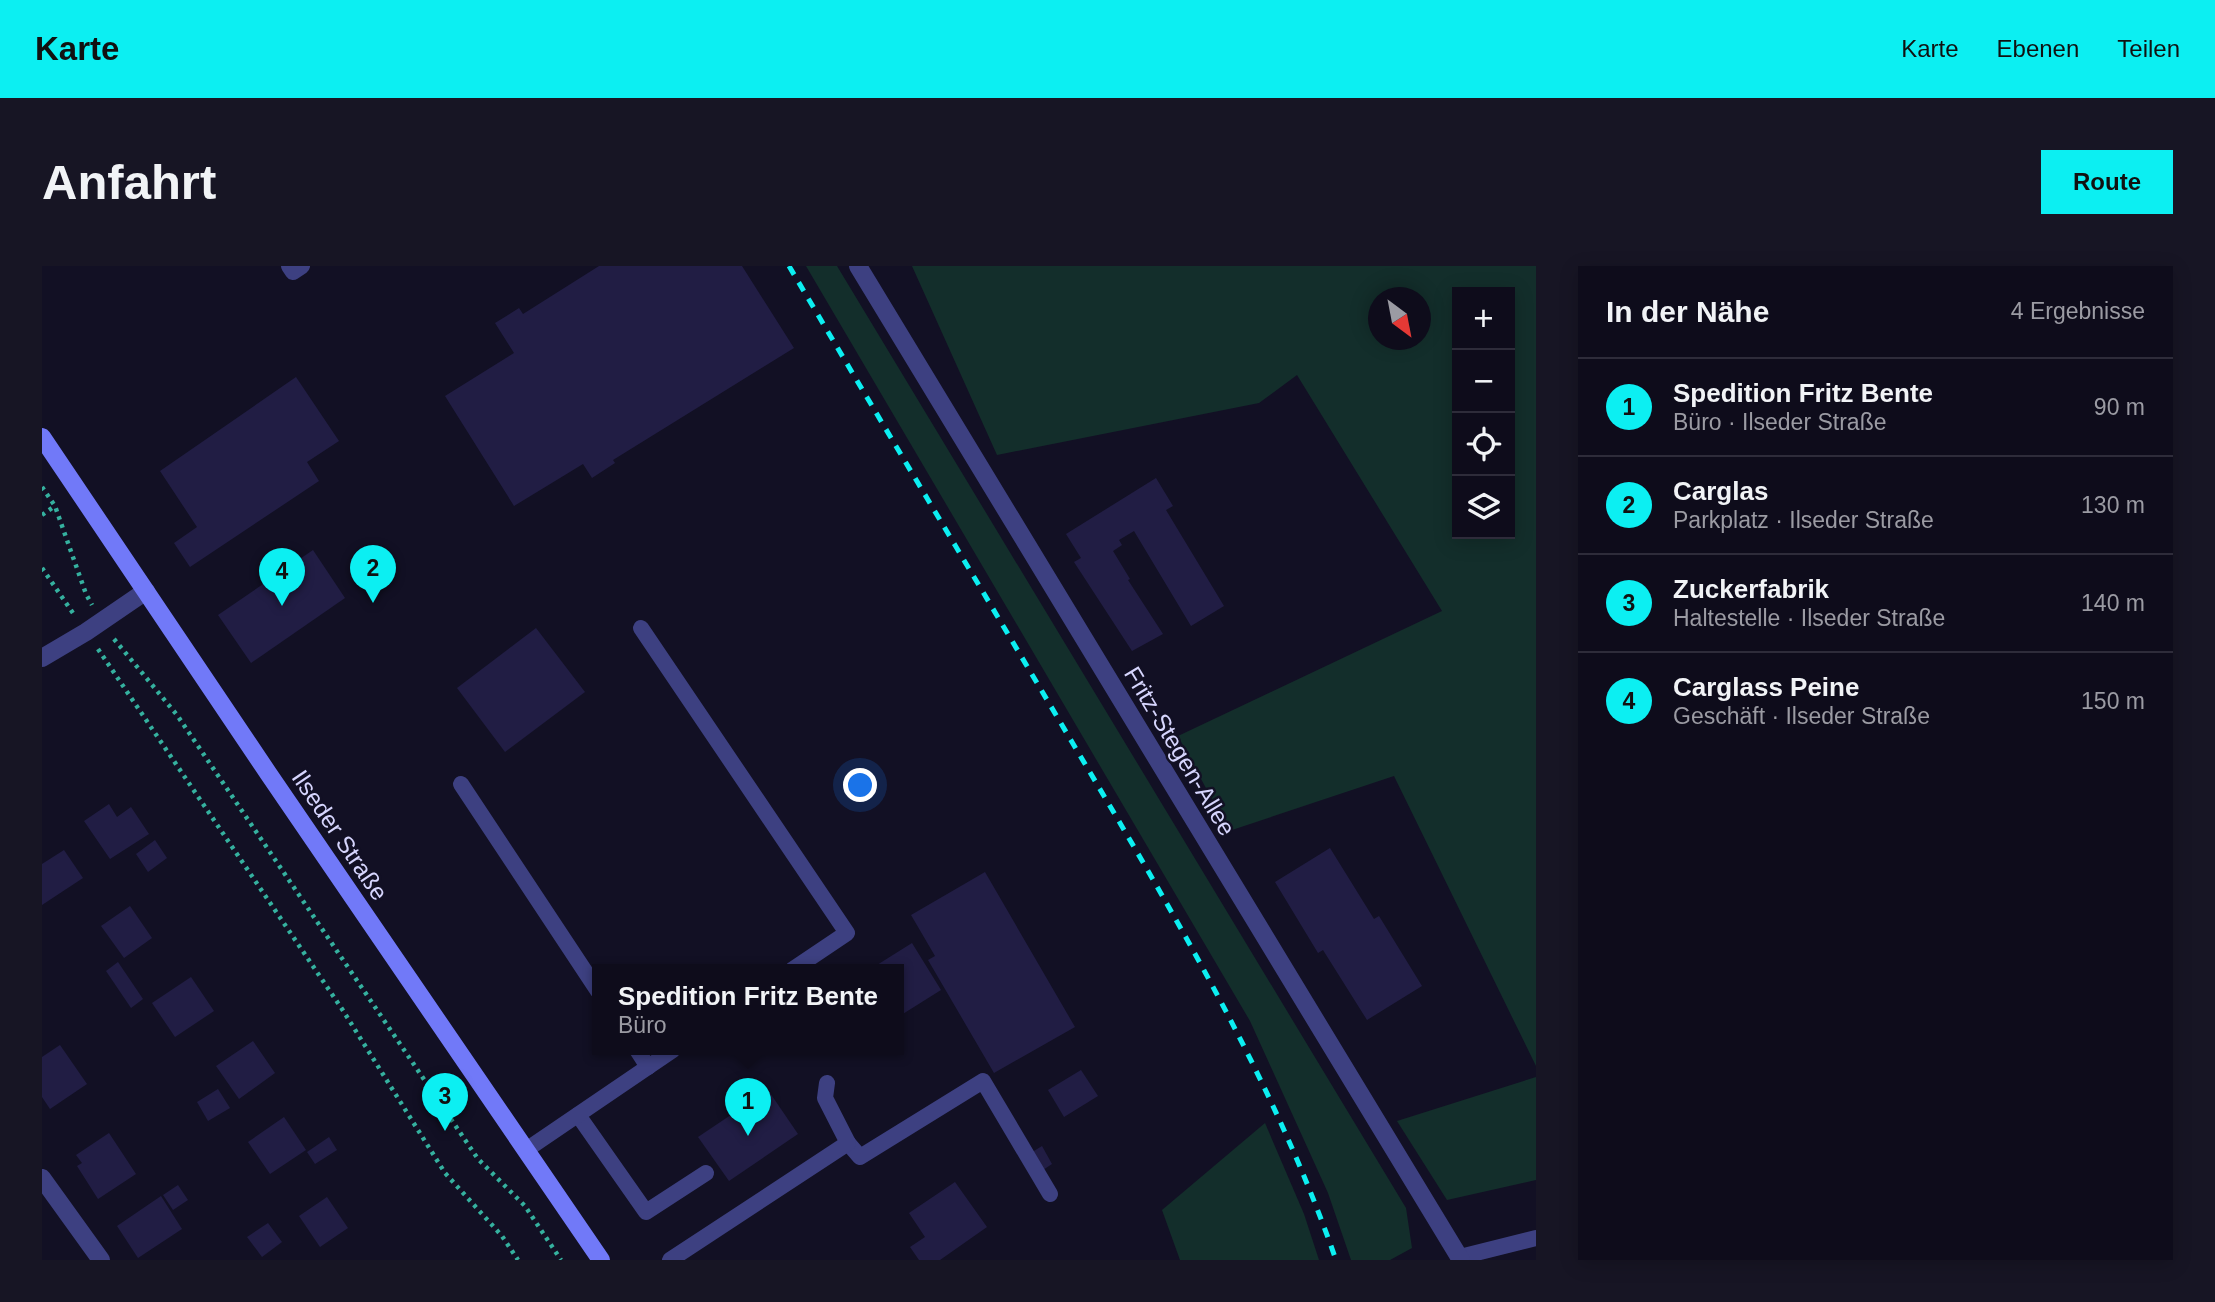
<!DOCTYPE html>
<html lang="de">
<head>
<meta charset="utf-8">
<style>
  body { margin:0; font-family:Helvetica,sans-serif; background:#171524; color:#f1f3f6 }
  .controls { position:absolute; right:21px; top:21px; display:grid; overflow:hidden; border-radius:0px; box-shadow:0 4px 18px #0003 }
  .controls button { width:63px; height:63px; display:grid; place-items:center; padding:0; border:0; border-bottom:2px solid #2e2c3a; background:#0e0c1b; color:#f1f3f6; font:35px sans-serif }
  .compass { position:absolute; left:1326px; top:21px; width:63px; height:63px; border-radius:50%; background:#0e0c1b; box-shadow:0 4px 18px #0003; rotate:148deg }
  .you { position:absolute; left:819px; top:520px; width:24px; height:24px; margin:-18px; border:5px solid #fff; border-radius:50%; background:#1a73e8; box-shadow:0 0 0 10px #1a73e833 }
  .badge { display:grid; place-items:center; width:46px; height:46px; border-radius:50%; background:#0ceff2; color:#111; font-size:23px; font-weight:700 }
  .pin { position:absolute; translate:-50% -58px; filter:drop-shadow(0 2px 4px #0008) }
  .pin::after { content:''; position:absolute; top:37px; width:24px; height:21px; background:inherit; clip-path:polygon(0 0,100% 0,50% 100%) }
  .popup { position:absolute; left:550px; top:698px; width:312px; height:91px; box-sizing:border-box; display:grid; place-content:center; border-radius:0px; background:#0e0c1b; filter:drop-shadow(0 2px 5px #0005); font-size:23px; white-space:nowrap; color:#9b9ba3 }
  .popup b { font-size:26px; color:#f1f3f6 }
  .popup::after { content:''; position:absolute; left:50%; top:100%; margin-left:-14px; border:14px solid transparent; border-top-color:#0e0c1b }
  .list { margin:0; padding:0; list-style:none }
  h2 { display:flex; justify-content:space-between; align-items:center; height:91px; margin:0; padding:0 28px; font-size:30px }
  h2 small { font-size:23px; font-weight:400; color:#9b9ba3 }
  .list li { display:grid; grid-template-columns:46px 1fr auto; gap:21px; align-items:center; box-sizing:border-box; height:98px; padding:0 28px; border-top:2px solid #2e2c3a }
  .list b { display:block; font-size:26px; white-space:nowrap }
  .list p { margin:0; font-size:23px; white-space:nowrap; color:#9b9ba3 }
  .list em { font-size:23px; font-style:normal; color:#9b9ba3 }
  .icon { flex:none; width:38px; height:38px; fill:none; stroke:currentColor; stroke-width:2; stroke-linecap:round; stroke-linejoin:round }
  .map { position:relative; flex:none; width:1494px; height:994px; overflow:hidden; border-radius:0px }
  header { display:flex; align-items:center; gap:42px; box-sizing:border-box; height:98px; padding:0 35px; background:#0ceff2; color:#111 }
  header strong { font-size:33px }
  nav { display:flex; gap:38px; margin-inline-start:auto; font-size:24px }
  .intro { display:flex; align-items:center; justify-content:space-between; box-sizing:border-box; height:168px; padding:0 42px }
  h1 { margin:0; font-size:49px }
  .button { padding:18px 32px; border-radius:0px; background:#0ceff2; color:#111; font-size:24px; font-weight:700 }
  main { display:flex; gap:42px; padding:0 42px }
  aside { flex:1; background:#0e0c1b; border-radius:0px; box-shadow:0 4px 18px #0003 }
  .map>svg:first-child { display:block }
  .green { fill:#132e2b; fill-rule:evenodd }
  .building { fill:#211d44 }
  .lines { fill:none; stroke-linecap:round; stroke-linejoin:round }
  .path { stroke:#35b19f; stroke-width:4.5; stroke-dasharray:3.5 5; stroke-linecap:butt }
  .lane { stroke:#3d4081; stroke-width:16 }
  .street { stroke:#3d4081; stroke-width:18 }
  .secondary { stroke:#7179f8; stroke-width:18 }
  .rail { stroke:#0ceff2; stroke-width:5; stroke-dasharray:10 9; stroke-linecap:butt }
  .labels { text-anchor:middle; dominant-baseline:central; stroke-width:5; stroke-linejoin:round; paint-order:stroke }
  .street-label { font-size:24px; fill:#d6d5fd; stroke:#121024 }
</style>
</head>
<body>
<header>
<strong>Karte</strong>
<nav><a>Karte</a><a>Ebenen</a><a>Teilen</a></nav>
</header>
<div class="intro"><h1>Anfahrt</h1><a class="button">Route</a></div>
<main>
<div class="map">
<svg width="1494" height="994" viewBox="0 0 1494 994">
  <rect width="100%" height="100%" fill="#121024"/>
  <!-- green -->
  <g class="green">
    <path d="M 764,0 L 795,0 L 1364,942 L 1370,982 L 1348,994 L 1309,994 L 1286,927 L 1208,755 Z"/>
    <path d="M 870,0 L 1494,0 L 1494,800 L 1352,510 L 1187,565 L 1136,470 L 1400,345 L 1255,109 L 1217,137 L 955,189 ZM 1415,26 L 1468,26 L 1468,268 L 1415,268 ZM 1336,32 L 1378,32 L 1378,74 L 1336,74 Z"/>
    <path d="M 1494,811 L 1494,914 L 1405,934 L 1355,855 Z"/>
    <path d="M 1223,857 L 1262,948 L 1277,994 L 1138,994 L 1120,944 Z"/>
  </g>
  <!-- building -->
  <g class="building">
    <path d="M 557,0 L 700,0 L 752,82 L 571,194 L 573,197 L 550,212 L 541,198 L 472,240 L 403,130 L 472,87 L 453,57 L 477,42 L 481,48 Z"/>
    <path d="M 254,111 L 297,175 L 265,196 L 277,215 L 148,301 L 132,277 L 155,261 L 118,205 Z"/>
    <path d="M 1114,212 L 1131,240 L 1124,244 L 1182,340 L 1149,360 L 1092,265 L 1077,274 L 1080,279 L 1071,285 L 1088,313 L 1086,314 L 1121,368 L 1090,385 L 1032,296 L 1039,292 L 1024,268 Z"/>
    <path d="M 271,284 L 303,332 L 209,397 L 176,349 Z"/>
    <path d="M 494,362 L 543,426 L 463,486 L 415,422 Z"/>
    <path d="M 67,538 L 75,551 L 89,541 L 107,568 L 68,593 L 42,555 Z"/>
    <path d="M 113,574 L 125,592 L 106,606 L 94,588 Z"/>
    <path d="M 1288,582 L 1332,653 L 1337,650 L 1380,720 L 1325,754 L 1281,684 L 1276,687 L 1233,616 Z"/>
    <path d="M 22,584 L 41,612 L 0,639 L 0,598 Z"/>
    <path d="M 943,606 L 1033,761 L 952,807 L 886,694 L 893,690 L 869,649 Z"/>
    <path d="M 88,640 L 110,672 L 82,692 L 59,660 Z"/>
    <path d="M 870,677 L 899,724 L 856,751 L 856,704 L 827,704 Z"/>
    <path d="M 76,696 L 101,733 L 89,742 L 64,705 Z"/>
    <path d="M 149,711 L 172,745 L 133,771 L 110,737 Z"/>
    <path d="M 211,775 L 233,807 L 197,833 L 174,800 Z"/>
    <path d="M 18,779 L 45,818 L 8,843 L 0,831 L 0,791 Z"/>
    <path d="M 1039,804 L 1056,830 L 1022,851 L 1006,824 Z"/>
    <path d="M 176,823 L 188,842 L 166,855 L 155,836 Z"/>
    <path d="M 726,824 L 756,868 L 687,915 L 656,871 Z"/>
    <path d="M 242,851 L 264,884 L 228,908 L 206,876 Z"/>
    <path d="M 67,867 L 94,908 L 56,933 L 35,900 L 40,897 L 34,889 Z"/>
    <path d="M 287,871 L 295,884 L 273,898 L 265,886 Z"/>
    <path d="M 1000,880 L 1010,898 L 998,906 L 987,888 Z"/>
    <path d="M 913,916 L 945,961 L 898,994 L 877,994 L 868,981 L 883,971 L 867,947 Z"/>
    <path d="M 136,919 L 146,934 L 131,944 L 121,929 Z"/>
    <path d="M 119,930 L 140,963 L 96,992 L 75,960 Z"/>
    <path d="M 285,931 L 306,962 L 278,981 L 257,950 Z"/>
    <path d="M 226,957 L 240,976 L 220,991 L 205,971 Z"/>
  </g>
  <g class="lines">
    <!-- path -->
    <g class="path">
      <path d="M 0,221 L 13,240 L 44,328 L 50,339"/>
      <path d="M 0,249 L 13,240"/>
      <path d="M 0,302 L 33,350"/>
      <path d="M 72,373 L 135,449 L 436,893 L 483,940 L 519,994"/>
      <path d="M 56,383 L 300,743 L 403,907 L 460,970 L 476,994"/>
    </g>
    <!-- lane -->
    <g class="lane">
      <path d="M 247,0 L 251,6 L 260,0"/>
      <path d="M 599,362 L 805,667 L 750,704"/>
      <path d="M 419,518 L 556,725"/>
      <path d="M 595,784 L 606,801"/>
      <path d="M 536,849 L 604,946 L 664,907"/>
      <path d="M 806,877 L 818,891 L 941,815 L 1008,928"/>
      <path d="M 484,884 L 631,784"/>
      <path d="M 1418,991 L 1494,972"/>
      <path d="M 628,994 L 806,877 L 783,832 L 785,817"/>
    </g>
    <!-- street -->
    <g class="street">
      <path d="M 816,0 L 1419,994"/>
      <path d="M 0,392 L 44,366 L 104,325"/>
      <path d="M 0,912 L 59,994"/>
    </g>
    <!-- secondary -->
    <path class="secondary" d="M 0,171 L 226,507 L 559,994"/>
    <!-- rail -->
    <path class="rail" d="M 747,0 C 841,159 936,317 1030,476 C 1129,643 1230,810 1294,994"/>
  </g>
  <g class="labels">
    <!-- street labels -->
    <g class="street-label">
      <text transform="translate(1138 485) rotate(59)">Fritz-Stegen-Allee</text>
      <text transform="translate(298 569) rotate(56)">Ilseder Straße</text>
    </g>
  </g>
</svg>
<div class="controls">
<button>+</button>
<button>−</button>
<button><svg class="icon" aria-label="locate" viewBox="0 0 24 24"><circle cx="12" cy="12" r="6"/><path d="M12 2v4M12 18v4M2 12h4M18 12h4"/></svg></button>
<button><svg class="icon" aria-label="layers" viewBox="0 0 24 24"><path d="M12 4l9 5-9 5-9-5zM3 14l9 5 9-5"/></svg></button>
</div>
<svg class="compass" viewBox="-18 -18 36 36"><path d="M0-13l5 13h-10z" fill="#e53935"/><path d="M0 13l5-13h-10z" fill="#9b9ba3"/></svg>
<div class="you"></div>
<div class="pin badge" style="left:706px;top:870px">1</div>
<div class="popup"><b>Spedition Fritz Bente</b>Büro</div>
<div class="pin badge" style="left:331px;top:337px">2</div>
<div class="pin badge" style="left:403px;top:865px">3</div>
<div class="pin badge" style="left:240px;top:340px">4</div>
</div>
<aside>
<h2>In der Nähe<small>4 Ergebnisse</small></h2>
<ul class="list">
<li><span class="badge">1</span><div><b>Spedition Fritz Bente</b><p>Büro · Ilseder Straße</p></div><em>90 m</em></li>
<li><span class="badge">2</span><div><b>Carglas</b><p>Parkplatz · Ilseder Straße</p></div><em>130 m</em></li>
<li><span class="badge">3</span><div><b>Zuckerfabrik</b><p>Haltestelle · Ilseder Straße</p></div><em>140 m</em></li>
<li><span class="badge">4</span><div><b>Carglass Peine</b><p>Geschäft · Ilseder Straße</p></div><em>150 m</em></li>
</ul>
</aside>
</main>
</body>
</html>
